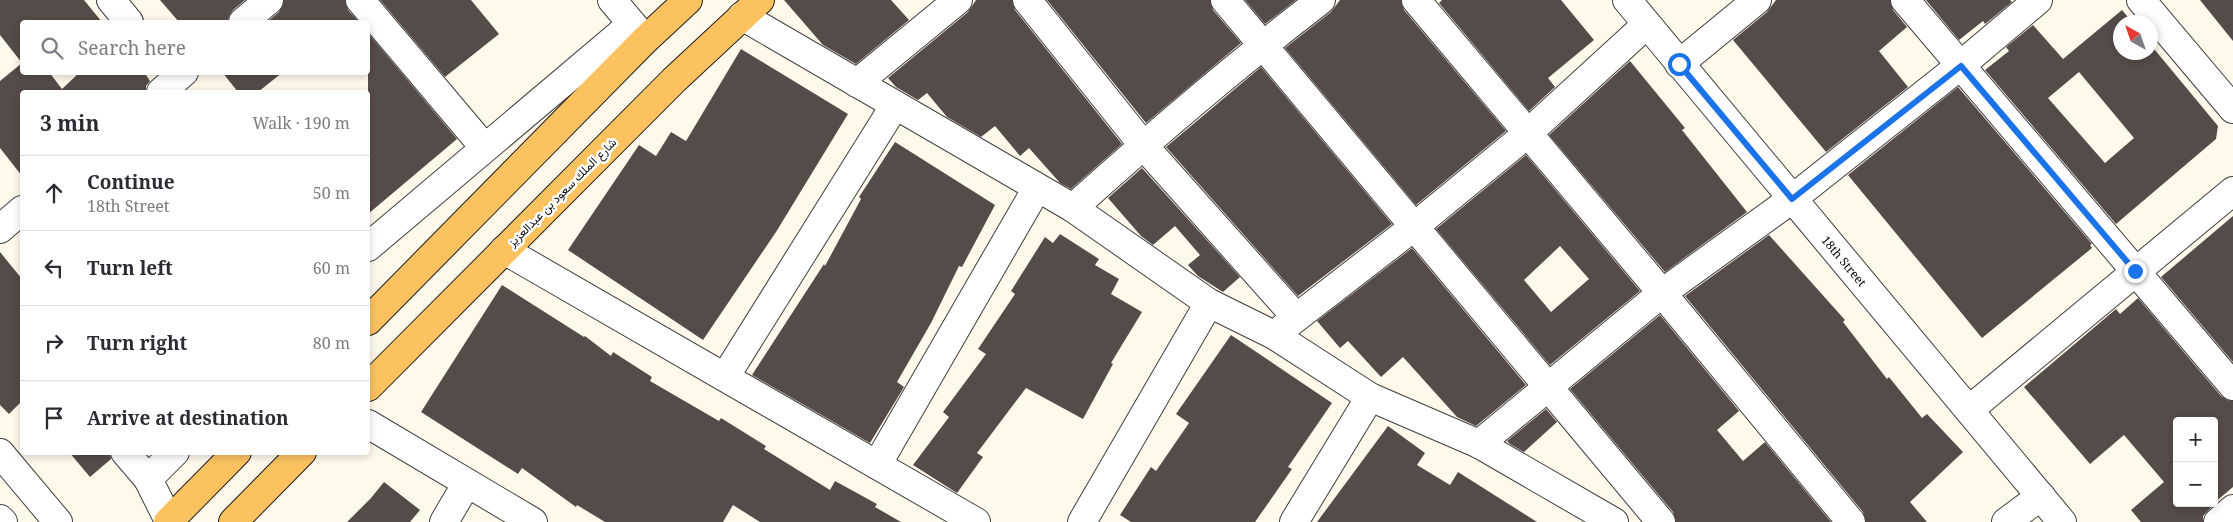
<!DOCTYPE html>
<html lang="en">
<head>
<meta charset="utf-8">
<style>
  body { margin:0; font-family:"Noto Serif",Vazirmatn,serif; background:#f7f7f7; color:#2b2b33 }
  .controls { position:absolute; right:15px; bottom:15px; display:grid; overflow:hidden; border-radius:5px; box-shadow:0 2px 8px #0003 }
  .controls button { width:45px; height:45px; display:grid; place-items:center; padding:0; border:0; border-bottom:1px solid #e1e1e2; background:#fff; color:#2b2b33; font:25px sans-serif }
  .compass { position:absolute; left:2113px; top:15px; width:45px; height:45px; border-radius:50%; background:#fff; box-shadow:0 2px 8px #0003; rotate:320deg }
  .stop { position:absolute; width:15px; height:15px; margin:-11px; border:4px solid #1a73e8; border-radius:50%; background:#fff }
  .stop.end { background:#1a73e8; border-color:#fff; box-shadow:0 1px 5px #0008 }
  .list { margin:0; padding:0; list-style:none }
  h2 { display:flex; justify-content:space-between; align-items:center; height:65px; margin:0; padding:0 20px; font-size:21px }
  h2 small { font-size:16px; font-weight:400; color:#7c7c81 }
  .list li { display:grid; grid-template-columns:32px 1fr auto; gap:15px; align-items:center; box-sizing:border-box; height:75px; padding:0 20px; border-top:1px solid #e1e1e2 }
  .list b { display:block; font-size:19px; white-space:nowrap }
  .list p { margin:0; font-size:16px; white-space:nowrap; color:#7c7c81 }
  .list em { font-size:16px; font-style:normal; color:#7c7c81 }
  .icon { flex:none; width:28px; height:28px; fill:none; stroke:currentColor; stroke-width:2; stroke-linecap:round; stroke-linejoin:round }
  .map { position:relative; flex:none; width:2233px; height:522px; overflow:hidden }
  .search { position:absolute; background:#fff; box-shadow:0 2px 8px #0003; left:20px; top:20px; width:350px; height:55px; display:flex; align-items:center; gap:12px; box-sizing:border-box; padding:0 18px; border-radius:5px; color:#7c7c81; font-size:19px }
  .panel { position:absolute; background:#fff; box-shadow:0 2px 8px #0003; left:20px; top:90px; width:350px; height:365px; border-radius:5px }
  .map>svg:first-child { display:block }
  .building { fill:#554c49; fill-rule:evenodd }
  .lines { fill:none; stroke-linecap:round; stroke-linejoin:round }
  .minor-casing { stroke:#3f3f3f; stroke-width:30 }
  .major-casing { stroke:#1d1d1d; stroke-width:30 }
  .minor { stroke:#fff; stroke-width:28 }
  .major { stroke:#fcc25f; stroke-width:28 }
  .route { stroke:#1a73e8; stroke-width:6 }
  .labels { text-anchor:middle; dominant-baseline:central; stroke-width:5; stroke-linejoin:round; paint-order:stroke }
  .street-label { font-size:12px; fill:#0c0c0c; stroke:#fff }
</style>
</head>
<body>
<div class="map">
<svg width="2233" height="522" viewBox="0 0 2233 522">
  <rect width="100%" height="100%" fill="#fff9ec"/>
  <!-- building -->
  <g class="building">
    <path d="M 0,0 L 84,0 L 102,22 L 22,22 L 22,72 L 49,72 L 62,89 L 80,72 L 144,72 L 150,81 L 146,86 L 146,92 L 22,92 L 22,176 L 0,148 L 0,81 L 22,63 L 0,35 Z"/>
    <path d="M 160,0 L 245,0 L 233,10 L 229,16 L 228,22 L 179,22 Z"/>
    <path d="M 284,0 L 345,0 L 348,10 L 359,22 L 267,22 L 279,12 Z"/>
    <path d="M 380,0 L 471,0 L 499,34 L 445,77 Z"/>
    <path d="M 784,0 L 891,0 L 909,20 L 856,64 L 823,45 Z"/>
    <path d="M 976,0 L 1012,0 L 1015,10 L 1122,144 L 1071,189 L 1060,183 L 1029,148 L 1020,156 L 995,126 L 981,137 L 947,117 L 927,93 L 918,100 L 896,87 L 888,78 L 968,12 Z"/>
    <path d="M 1047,0 L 1210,0 L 1213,10 L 1241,43 L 1146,123 Z"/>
    <path d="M 1245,0 L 1296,0 L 1265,24 Z"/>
    <path d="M 1340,0 L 1401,0 L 1404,10 L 1506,131 L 1416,205 L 1285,48 L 1331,12 Z"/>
    <path d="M 1442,0 L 1561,0 L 1594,40 L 1548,78 L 1555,87 L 1529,111 L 1439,3 Z"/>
    <path d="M 1776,0 L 1890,0 L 1893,10 L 1907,27 L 1879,51 L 1908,87 L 1826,152 L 1733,40 L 1767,12 Z"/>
    <path d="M 1926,0 L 2010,0 L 2012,2 L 1985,24 L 1983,21 L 1959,40 Z"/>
    <path d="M 2200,0 L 2233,0 L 2233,41 Z"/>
    <path d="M 2122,10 L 2132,22 L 2120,22 L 2120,52 L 2150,52 L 2150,44 L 2218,126 L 2216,139 L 2116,224 L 1985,70 L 2009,51 L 2006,47 L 2033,25 L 2063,59 ZM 2079,72 L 2134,138 L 2105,163 L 2048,98 Z"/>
    <path d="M 368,33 L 457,139 L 368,214 Z"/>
    <path d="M 741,49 L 848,114 L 776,232 L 703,340 L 568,250 L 639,145 L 656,156 L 671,132 L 686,141 Z"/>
    <path d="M 1630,61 L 1685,128 L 1682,130 L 1747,212 L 1665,272 L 1549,135 Z"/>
    <path d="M 1261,67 L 1392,224 L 1298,296 L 1166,147 Z"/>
    <path d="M 222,72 L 283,72 L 258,92 L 238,92 Z"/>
    <path d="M 1958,87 L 2092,244 L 2090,245 L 2092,248 L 1982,338 L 1848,175 Z"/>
    <path d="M 895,142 L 995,205 L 962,267 L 959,266 L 931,323 L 897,382 L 904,387 L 870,443 L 752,375 L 824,264 L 825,266 L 861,199 L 859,197 Z"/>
    <path d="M 1526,155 L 1640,291 L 1550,365 L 1436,229 ZM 1560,246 L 1589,279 L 1551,312 L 1524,280 Z"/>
    <path d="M 1142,168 L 1240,277 L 1223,292 L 1198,276 L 1188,265 L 1200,255 L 1175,226 L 1153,245 L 1141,236 L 1108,198 Z"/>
    <path d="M 2233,216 L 2233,362 L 2161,277 Z"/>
    <path d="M 1060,234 L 1099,259 L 1095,265 L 1119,279 L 1111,294 L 1142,312 L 1111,363 L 1113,364 L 1083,419 L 1026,388 L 977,453 L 983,457 L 957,493 L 913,465 L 949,417 L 943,412 L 986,354 L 978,349 L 1015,294 L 1011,291 L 1045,237 L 1053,243 Z"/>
    <path d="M 1769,235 L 1845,320 L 1843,322 L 1887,379 L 1889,377 L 1922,418 L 1927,414 L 1963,452 L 1910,502 L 1927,522 L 1866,522 L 1863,512 L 1685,296 Z"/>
    <path d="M 1412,248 L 1526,385 L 1476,426 L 1457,417 L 1403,357 L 1381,377 L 1348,341 L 1340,348 L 1317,321 Z"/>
    <path d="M 0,252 L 22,279 L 22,401 L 9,414 L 0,405 Z"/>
    <path d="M 502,285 L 584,337 L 585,336 L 611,356 L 613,352 L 652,377 L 650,381 L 719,421 L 721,418 L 766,446 L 764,449 L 830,490 L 835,481 L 877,504 L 875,507 L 901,522 L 760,522 L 733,505 L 723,522 L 605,522 L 577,505 L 576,507 L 522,468 L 518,474 L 421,412 Z"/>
    <path d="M 2138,298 L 2221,396 L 2227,400 L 2233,401 L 2233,487 L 2214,503 L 2214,421 L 2177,421 L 2177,503 L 2215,503 L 2203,516 L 2203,522 L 2141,522 L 2131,510 L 2164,482 L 2124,435 L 2090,464 L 2024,387 L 2116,309 L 2120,314 Z"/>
    <path d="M 1660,315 L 1739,411 L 1717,430 L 1743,461 L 1765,442 L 1831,522 L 1676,522 L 1673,512 L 1570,389 Z"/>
    <path d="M 1231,335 L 1332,403 L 1288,467 L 1292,469 L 1255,522 L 1131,522 L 1120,515 L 1151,467 L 1156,471 L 1189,423 L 1176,414 Z"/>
    <path d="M 1546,409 L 1557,422 L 1524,452 L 1510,444 L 1507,441 Z"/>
    <path d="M 1388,426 L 1425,453 L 1417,465 L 1450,485 L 1458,472 L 1537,522 L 1317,522 Z"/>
    <path d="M 69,452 L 110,452 L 111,459 L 90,477 Z"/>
    <path d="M 384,482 L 420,510 L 410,522 L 347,522 L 371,498 Z"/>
  </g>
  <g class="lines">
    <!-- minor casing -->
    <g class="minor-casing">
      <g id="minor">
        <path d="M 111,0 L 129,22"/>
        <path d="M 360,0 L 484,147"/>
        <path d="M 612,0 L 643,37"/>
        <path d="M 1027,0 L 1143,145 L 1296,317"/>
        <path d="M 1225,0 L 1661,522"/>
        <path d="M 1416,0 L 1662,293 L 1851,522"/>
        <path d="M 1627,0 L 2062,522"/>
        <path d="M 1905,0 L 2233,386"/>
        <path d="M 2141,0 L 2233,109"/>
        <path d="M 742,16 L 1073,208 L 1209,303 L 1274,335 L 1370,397 L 1479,444 L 1614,522"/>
        <path d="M 243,22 L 269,0"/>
        <path d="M 1679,64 L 1757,0"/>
        <path d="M 857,83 L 958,0"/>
        <path d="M 161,92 L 184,72"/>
        <path d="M 1073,208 C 1153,136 1235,66 1321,0"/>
        <path d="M 0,229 L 22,210"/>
        <path d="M 368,247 L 632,24"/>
        <path d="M 504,250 L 976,522"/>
        <path d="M 1274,335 L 1415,226 L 1527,134 L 1646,25"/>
        <path d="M 725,377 L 895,105"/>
        <path d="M 1969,410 L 2233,191"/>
        <path d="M 368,424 L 533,522"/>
        <path d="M 1479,444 L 1662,293 L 1792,199 L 1961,65 L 2038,0"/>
        <path d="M 125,452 L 148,479"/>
        <path d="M 0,453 L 58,522"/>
        <path d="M 877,465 L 1037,188"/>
        <path d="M 0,519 L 3,522"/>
        <path d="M 169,521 L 148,479 L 175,452"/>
        <path d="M 444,522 L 467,483"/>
        <path d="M 1082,522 L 1209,303"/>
        <path d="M 1294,522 L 1370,397"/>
        <path d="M 2006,522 L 2041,496"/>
        <path d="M 2218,522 L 2233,509"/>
      </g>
    </g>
    <!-- major casing -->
    <g class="major-casing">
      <g id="major">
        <path d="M 368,321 L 645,40 L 688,0"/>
        <path d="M 368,387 L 674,80 L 760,0"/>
        <path d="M 168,522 L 237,452"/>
        <path d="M 233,522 L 302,452"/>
      </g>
    </g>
    <!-- minor -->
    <use href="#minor" class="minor"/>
    <!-- major -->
    <use href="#major" class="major"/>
  </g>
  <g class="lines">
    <!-- route -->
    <path class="route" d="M 1679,64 L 1792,199 L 1961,66 L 2135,271"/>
  </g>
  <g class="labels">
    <!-- street labels -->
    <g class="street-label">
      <text transform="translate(562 192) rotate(-45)">شارع الملك سعود بن عبدالعزيز</text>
      <text transform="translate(1844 261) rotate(50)">18th Street</text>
    </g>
  </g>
</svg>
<div class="controls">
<button>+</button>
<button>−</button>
</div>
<svg class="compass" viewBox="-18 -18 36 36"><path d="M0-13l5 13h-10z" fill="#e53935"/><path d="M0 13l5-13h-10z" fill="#7c7c81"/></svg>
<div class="stop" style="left:1679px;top:64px"></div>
<div class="stop end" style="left:2135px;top:271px"></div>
<div class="search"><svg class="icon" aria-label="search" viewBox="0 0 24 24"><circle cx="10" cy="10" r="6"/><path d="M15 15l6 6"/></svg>Search here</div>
<section class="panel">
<h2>3 min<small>Walk · 190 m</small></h2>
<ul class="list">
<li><svg class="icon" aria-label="ahead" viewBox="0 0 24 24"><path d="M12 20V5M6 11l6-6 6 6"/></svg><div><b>Continue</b><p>18th Street</p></div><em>50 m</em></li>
<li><svg class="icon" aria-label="left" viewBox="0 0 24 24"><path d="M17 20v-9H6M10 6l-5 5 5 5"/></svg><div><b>Turn left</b></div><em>60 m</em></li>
<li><svg class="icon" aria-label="right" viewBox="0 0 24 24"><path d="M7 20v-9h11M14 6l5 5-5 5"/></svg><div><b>Turn right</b></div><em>80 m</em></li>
<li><svg class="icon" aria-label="arrive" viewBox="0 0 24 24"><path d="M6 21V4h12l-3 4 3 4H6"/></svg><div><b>Arrive at destination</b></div></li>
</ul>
</section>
</div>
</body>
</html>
